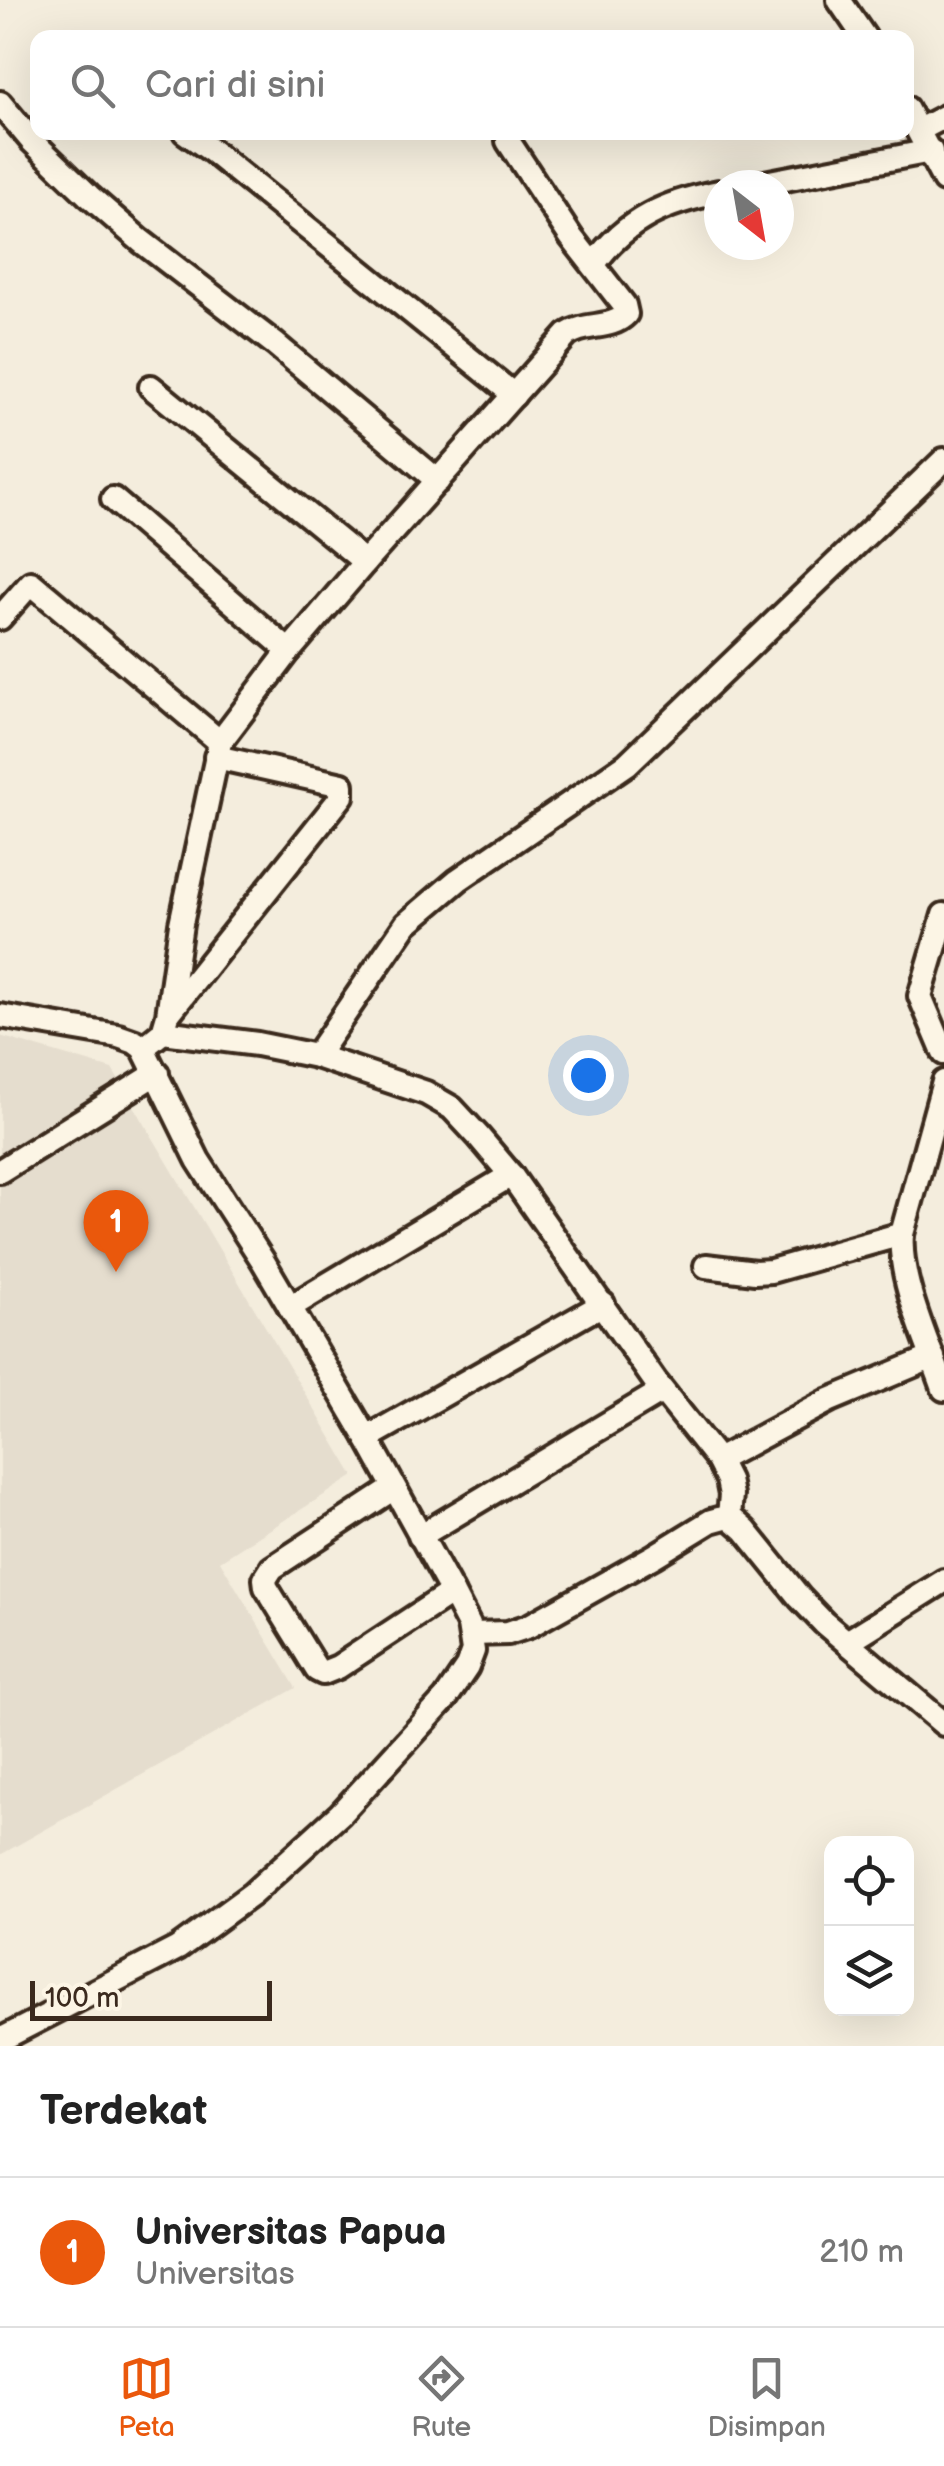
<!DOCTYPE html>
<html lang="id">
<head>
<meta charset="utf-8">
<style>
  body { margin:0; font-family:"Balsamiq Sans",sans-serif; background:#f6f6f6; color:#222 }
  .controls { position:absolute; right:30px; bottom:30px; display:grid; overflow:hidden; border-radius:20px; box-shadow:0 10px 40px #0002 }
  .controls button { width:90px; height:90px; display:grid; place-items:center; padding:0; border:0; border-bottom:2px solid #e0e0e0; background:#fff; color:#222; font:50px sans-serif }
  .compass { position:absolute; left:704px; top:170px; width:90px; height:90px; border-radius:50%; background:#fff; box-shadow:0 10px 40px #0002; rotate:149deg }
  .scale { position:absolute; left:30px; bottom:25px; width:242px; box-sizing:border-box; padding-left:10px; border:5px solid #3b2a1e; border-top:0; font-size:28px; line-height:35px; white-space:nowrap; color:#3b2a1e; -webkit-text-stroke:8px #fcf5e5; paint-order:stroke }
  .you { position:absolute; left:588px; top:1075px; width:35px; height:35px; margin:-25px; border:8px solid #fff; border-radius:50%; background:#1a73e8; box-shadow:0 0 0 15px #1a73e833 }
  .badge { display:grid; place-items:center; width:65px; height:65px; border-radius:50%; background:#ea580c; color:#fff; font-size:32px; font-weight:700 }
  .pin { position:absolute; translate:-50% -82px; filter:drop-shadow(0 2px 5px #0008) }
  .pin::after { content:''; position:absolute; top:52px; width:35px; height:30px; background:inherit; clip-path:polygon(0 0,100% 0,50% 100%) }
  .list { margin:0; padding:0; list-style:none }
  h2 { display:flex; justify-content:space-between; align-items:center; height:130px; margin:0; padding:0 40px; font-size:42px }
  h2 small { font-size:32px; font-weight:400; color:#767676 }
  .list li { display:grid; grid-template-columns:65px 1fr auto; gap:30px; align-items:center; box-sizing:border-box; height:150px; padding:0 40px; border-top:2px solid #e0e0e0 }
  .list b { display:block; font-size:38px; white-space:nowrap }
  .list p { margin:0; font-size:32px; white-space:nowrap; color:#767676 }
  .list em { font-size:32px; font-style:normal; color:#767676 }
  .icon { flex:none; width:55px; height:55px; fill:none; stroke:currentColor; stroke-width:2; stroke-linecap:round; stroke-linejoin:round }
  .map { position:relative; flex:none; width:944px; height:2046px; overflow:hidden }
  .search { position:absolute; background:#fff; box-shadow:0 10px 40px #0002; left:30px; right:30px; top:30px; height:110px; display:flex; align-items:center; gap:25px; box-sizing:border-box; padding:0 35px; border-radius:20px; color:#767676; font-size:38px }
  .sheet { height:280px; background:#fff }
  nav { display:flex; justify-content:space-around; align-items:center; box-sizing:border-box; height:140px; border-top:2px solid #e0e0e0; background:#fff; font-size:28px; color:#767676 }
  nav a { display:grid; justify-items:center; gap:5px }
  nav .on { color:#ea580c }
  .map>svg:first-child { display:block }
  .built { fill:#e5ddce }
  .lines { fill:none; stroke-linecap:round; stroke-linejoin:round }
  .minor-casing { stroke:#3b2a1e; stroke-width:30 }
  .minor { stroke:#fcf5e5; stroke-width:22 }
</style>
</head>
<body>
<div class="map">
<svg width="944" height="2046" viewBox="0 0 944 2046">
  <rect width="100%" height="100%" fill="#f4eddd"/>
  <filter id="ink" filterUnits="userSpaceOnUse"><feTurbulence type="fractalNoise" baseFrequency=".01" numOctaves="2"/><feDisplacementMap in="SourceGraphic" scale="20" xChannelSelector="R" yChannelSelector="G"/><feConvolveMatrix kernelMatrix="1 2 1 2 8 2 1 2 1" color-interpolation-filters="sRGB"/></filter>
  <g filter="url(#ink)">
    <!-- built -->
    <path class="built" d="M 0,1036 L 112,1069 L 354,1476 L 220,1561 L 296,1688 L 0,1855 Z"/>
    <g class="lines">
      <!-- minor casing -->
      <g class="minor-casing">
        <g id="minor">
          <path d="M 839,0 L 865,38"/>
          <path d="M 0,103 L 31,140 L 89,196 L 141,241 L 275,344 L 438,481"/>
          <path d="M 906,108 L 944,180"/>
          <path d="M 919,130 L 944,117"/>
          <path d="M 185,132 L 212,151 L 514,395"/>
          <path d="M 754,185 L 931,151"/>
          <path d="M 594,264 C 626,219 667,202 719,192"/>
          <path d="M 151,387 L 365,562"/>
          <path d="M 113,499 L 289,651"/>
          <path d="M 0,618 L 31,583 L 220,742"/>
          <path d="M 944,915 L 920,996 L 944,1053"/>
          <path d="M 170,1012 L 342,796 L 342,785 L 216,757"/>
          <path d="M 0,1016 L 118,1036 L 135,1042 L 143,1048 L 198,1160 L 263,1261 L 367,1438 L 452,1592 L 469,1625 L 473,1651 L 467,1667 L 446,1698 L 340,1814 L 252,1894 L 178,1948 L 0,2040"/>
          <path d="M 163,1032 L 257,1044 L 316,1056 L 426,1093 L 452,1108 L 479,1137 L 511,1175 L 655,1381 L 718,1460 L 728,1480 L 731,1495 L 729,1516"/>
          <path d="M 143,1048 L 163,1032 L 168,1015 L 181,924 L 220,742 L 289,651 L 365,562 L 567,335 C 585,322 611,330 626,314 L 624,305 L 571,237 L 508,141"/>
          <path d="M 316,1056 L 406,924 L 458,880 L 627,764 L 944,460"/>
          <path d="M 944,1082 L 902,1234 C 898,1280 929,1345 944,1389"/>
          <path d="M 0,1171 L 157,1073"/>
          <path d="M 706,1266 L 755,1272 L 771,1271 L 902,1234"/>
          <path d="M 290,1307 L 511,1175"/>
          <path d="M 367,1438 L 603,1304"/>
          <path d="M 718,1460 L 830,1400 L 933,1357"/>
          <path d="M 394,1488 L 272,1568 L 265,1579 L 266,1587 L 317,1670 L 323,1673 L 338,1667 L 452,1592"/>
          <path d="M 420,1536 L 662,1391"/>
          <path d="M 472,1634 L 508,1633 L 529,1626 L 654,1556 L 711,1521 L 729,1516 L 745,1530 L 800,1598 L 824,1623 L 944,1724"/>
          <path d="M 847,1642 L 944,1581"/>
        </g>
      </g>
      <!-- minor -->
      <use href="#minor" class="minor"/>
    </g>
  </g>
</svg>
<div class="controls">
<button><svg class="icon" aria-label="locate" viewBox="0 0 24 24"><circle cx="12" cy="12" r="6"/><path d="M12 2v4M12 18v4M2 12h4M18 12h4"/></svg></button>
<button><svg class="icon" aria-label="layers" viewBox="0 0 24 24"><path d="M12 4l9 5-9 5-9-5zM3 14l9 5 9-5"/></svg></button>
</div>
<svg class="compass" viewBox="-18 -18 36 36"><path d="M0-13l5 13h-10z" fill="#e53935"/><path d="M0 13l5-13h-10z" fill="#767676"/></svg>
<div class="scale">100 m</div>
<div class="you"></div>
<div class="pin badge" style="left:116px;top:1272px">1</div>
<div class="search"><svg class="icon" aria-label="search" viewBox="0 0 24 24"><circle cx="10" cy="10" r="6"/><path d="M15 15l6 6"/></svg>Cari di sini</div>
</div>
<section class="sheet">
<h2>Terdekat<small></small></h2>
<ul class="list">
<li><span class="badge">1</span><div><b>Universitas Papua</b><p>Universitas</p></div><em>210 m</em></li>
</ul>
</section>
<nav>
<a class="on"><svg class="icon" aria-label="map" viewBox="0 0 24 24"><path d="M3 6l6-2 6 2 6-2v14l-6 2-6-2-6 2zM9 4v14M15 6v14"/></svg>Peta</a>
<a><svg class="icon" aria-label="directions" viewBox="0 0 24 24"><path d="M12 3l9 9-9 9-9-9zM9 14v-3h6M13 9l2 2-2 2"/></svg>Rute</a>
<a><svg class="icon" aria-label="saved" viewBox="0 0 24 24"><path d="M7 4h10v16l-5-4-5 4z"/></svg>Disimpan</a>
</nav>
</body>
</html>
